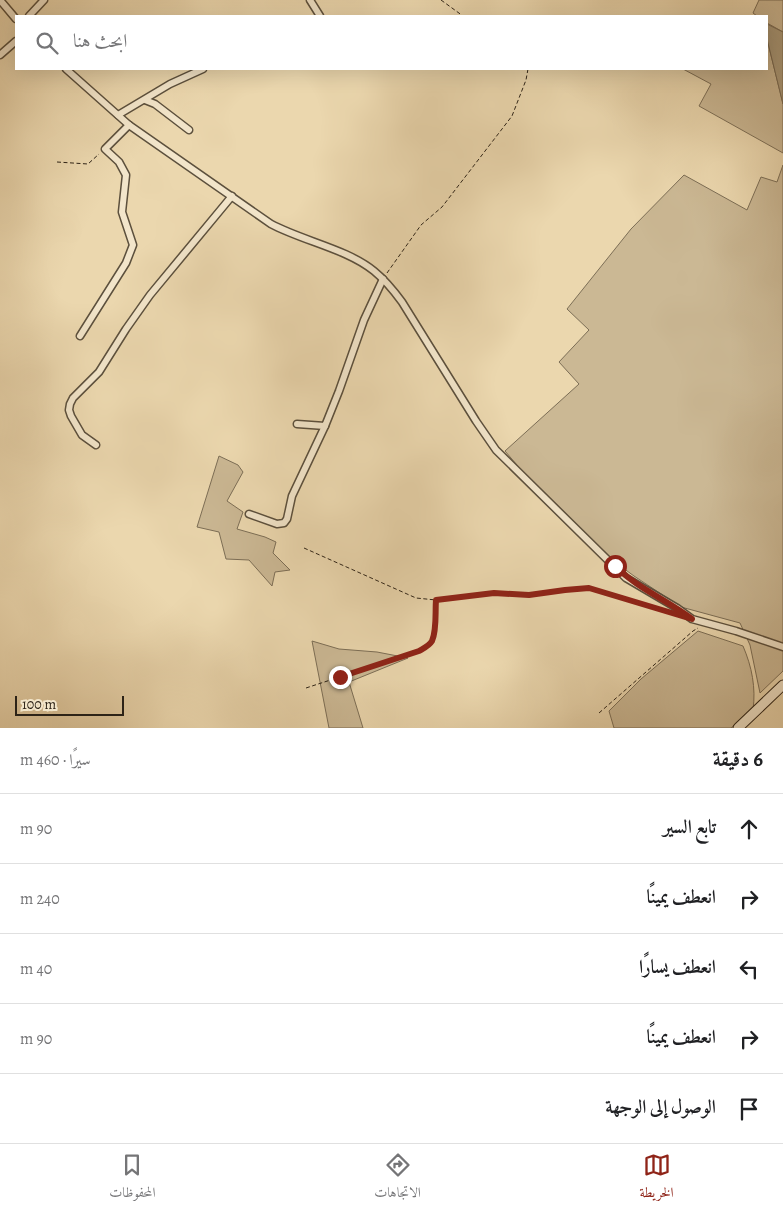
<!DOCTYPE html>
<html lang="ar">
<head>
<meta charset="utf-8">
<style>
  body { margin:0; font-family:Alegreya,Amiri,serif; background:#f6f6f6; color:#202124; direction:rtl }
  .scale { position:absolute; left:15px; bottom:12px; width:109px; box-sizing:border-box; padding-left:5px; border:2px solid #2d2317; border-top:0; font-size:14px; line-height:18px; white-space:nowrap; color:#2d2317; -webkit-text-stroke:4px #f2e5ca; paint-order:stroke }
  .stop { position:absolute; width:15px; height:15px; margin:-11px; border:4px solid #8f2418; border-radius:50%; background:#fff }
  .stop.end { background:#8f2418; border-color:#fff; box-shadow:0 1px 5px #0008 }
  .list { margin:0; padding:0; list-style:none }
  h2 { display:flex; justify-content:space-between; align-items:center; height:65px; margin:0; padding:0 20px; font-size:21px }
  h2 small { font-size:16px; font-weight:400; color:#757577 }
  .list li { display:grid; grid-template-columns:32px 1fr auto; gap:15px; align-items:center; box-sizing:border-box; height:70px; padding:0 20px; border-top:1px solid #e0e0e0 }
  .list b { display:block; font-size:19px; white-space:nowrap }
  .list em { font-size:16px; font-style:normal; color:#757577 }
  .icon { flex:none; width:28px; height:28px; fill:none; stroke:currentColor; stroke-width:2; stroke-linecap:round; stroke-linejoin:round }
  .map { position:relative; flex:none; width:783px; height:728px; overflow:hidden; direction:ltr }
  .search { position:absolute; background:#fff; box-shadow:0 5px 20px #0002; left:15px; right:15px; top:15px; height:55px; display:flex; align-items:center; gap:12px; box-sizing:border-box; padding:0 18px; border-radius:0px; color:#757577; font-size:19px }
  .sheet { height:415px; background:#fff }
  nav { display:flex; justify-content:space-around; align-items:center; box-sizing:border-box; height:70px; border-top:1px solid #e0e0e0; background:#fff; font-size:14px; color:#757577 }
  nav a { display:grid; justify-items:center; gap:2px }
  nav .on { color:#8f2418 }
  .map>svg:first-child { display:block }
  .green { fill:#cbb894; stroke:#7c6e56 }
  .water { fill:#aa9a7b; stroke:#786a53 }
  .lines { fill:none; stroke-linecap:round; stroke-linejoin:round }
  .street-casing { stroke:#5c503d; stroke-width:9 }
  .secondary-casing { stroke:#2d2317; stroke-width:11 }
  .path { stroke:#2d2317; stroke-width:1; stroke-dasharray:4 2.5; stroke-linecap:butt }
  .street { stroke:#f2e5ca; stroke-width:6 }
  .secondary { stroke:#f2e5ca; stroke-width:9 }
  .route { stroke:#8f2418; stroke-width:6 }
</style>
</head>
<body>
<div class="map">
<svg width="783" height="728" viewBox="0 0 783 728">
  <rect width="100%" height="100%" fill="#ebd7ae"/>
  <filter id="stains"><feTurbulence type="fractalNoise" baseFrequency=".004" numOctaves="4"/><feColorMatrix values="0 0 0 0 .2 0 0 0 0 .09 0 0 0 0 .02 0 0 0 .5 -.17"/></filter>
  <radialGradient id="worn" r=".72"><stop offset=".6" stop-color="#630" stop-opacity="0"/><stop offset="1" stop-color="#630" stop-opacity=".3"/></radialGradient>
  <!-- green -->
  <g class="green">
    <path d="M 759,0 L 783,0 L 783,32 L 767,23 L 767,16 L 757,16 L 753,13 Z"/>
    <path d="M 767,39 L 783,104 L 783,153 L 699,106 L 711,84 L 683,69 L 767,69 Z"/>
    <path d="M 783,165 L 783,671 L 760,693 L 750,645 L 740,623 L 681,607 L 634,576 L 575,533 L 505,451 L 579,384 L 559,362 L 589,330 L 567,309 L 631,229 L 684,175 L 747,210 L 761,177 L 777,182 Z"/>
    <path d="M 219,456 L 238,465 L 243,472 L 227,501 L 243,512 L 237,529 L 265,537 L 276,542 L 273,553 L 290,570 L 275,572 L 272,586 L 249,560 L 226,559 L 219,532 L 197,527 Z"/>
    <path d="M 698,631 L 743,646 C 752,667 756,688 753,710 L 731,728 L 614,728 L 609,711 L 641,679 Z"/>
    <path d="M 312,641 L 339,649 L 377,652 L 408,658 L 349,682 L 363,728 L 329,728 Z"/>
  </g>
  <!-- water -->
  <path class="water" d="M 767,24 L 783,32 L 783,104 L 767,39 Z"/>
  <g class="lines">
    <!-- street casing -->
    <g class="street-casing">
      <g id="street">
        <path d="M 0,0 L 16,19"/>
        <path d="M 310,0 L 320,16"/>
        <path d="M 29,16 L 44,0"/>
        <path d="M 0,55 L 16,41"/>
        <path d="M 66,69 L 129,125 L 271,224 C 303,241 347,249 374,271 C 385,280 394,291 402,302 L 476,421 L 496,450 L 626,578 L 677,608 L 692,619 L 736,631 L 783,647"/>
        <path d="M 145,100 L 155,104 L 189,130"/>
        <path d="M 118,115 L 170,84 L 203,69"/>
        <path d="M 80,336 L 126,263 L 133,245 L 122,212 L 126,175 L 119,162 L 105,149 L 129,125"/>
        <path d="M 297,424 L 325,426 L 339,391 L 364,320 L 383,279"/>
        <path d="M 96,445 L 82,435 L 71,416 L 69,410 L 70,404 L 73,398 L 99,372 L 126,329 L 150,295 L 232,196"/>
        <path d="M 249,514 L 277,524 L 284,523 L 287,519 L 292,496 L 325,426"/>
      </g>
    </g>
    <!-- secondary casing -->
    <g class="secondary-casing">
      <path id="secondary" d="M 738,728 L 783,685"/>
    </g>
    <!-- path -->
    <g class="path">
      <path d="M 441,0 L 463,16"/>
      <path d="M 57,162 L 88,164 L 99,154"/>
      <path d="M 387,273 L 421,225 L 442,207 L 512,116 L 526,80 L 528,69"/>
      <path d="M 304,548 L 416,598 L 436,600 L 494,593 L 529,595 L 565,590 L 589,588 L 670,612"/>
      <path d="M 306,688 L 419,651 L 428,646 L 432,640 L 436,601"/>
      <path d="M 599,713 L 693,631 L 698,628"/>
    </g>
    <!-- street -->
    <use href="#street" class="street"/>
    <!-- secondary -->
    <use href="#secondary" class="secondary"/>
  </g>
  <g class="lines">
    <!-- route -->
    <path class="route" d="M 340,677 L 419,651 C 424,648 429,646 432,641 C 437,630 435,612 436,600 L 494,593 L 529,595 L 565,590 L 589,588 L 692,619 C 667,600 637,588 615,566"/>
  </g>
  <rect width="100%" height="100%" filter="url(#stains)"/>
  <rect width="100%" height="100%" fill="url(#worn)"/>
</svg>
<div class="scale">100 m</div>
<div class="stop" style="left:615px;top:566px"></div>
<div class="stop end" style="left:340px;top:677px"></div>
<div class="search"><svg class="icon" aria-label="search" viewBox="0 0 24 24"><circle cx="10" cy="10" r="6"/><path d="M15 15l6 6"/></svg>ابحث هنا</div>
</div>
<section class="sheet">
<h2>6 دقيقة<small>سيرًا · 460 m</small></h2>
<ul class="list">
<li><svg class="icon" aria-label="ahead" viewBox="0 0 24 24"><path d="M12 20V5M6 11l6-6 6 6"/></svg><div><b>تابع السير</b></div><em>90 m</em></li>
<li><svg class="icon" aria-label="right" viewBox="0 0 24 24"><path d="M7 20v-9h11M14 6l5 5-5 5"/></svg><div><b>انعطف يمينًا</b></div><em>240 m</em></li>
<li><svg class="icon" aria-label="left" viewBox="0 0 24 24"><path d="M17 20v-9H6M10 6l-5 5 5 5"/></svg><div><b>انعطف يسارًا</b></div><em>40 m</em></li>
<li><svg class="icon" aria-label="right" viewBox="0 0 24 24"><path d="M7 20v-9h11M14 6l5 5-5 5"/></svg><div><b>انعطف يمينًا</b></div><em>90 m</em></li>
<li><svg class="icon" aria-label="arrive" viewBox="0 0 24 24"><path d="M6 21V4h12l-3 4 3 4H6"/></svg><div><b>الوصول إلى الوجهة</b></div></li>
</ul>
</section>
<nav>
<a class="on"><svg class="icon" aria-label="map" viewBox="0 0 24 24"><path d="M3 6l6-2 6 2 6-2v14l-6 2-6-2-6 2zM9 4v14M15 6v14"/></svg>الخريطة</a>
<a><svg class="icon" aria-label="directions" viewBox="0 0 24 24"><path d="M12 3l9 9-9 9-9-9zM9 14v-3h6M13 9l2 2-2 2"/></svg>الاتجاهات</a>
<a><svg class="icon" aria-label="saved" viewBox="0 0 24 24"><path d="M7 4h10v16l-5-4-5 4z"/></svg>المحفوظات</a>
</nav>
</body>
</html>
